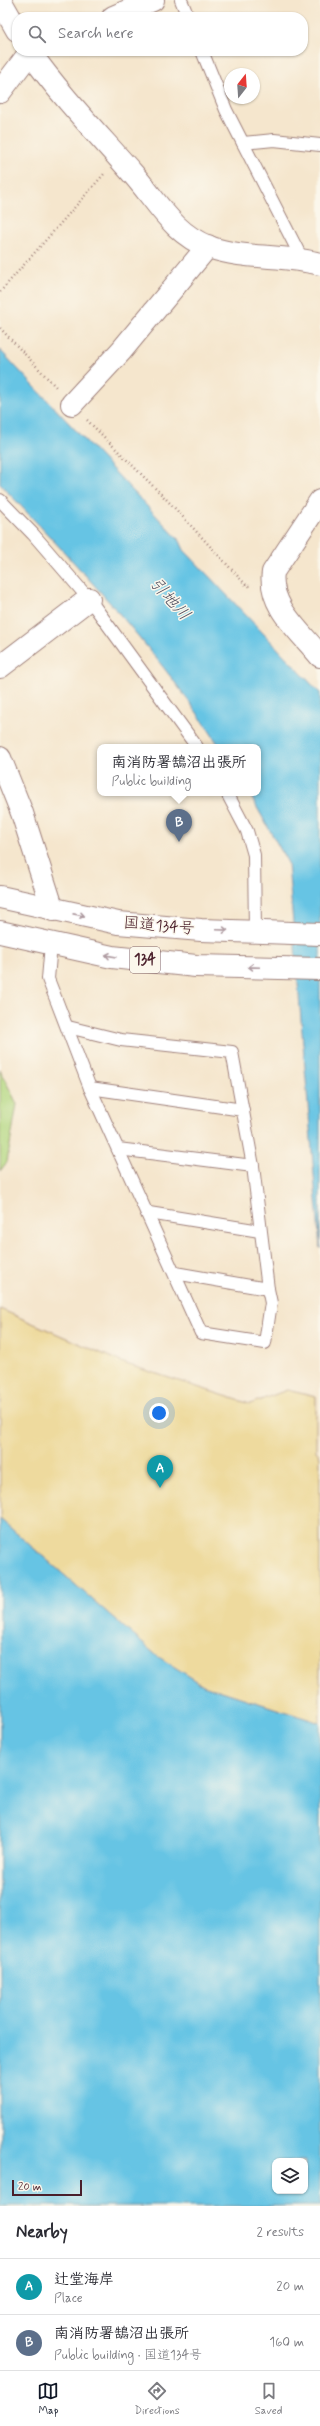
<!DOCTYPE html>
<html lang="en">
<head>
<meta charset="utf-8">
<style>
  body { margin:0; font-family:Mynerve,"Klee One",sans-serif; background:#f2f2f3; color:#2b2b33 }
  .controls { position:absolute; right:12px; bottom:12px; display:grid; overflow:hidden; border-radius:8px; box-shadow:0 1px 3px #0004 }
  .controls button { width:36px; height:36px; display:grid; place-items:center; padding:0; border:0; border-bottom:1px solid #e1e1e2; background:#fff; color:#2b2b33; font:20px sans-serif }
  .compass { position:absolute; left:224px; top:68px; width:36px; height:36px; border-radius:50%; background:#fff; box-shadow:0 1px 3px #0004; rotate:17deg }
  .scale { position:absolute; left:12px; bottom:10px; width:70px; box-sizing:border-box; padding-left:4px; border:2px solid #4a1f2b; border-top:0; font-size:11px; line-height:14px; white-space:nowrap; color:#4a1f2b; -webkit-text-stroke:3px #fbf7ec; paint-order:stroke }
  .you { position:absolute; left:159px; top:1413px; width:14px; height:14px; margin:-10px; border:3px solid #fff; border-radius:50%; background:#1a73e8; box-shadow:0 0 0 6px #1a73e833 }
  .badge { display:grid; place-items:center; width:26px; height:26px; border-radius:50%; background:#111827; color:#fff; font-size:13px; font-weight:700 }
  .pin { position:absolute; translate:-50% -33px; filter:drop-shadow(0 1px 2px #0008) }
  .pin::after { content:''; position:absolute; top:21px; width:14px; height:12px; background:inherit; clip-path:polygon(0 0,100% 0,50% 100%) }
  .popup { position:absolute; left:97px; top:744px; width:164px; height:52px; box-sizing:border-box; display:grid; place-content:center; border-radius:8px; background:#fff; filter:drop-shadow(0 1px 3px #0005); font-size:13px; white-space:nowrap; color:#7c7c81 }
  .popup b { font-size:15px; color:#2b2b33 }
  .popup::after { content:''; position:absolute; left:50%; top:100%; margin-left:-8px; border:8px solid transparent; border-top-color:#fff }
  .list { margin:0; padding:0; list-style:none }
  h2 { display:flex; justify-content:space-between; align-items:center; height:52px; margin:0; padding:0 16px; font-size:17px }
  h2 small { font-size:13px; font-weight:400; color:#7c7c81 }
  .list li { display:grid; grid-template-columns:26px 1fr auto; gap:12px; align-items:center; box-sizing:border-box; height:56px; padding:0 16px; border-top:1px solid #e1e1e2 }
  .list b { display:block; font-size:15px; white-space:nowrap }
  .list p { margin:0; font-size:13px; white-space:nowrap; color:#7c7c81 }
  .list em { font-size:13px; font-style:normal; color:#7c7c81 }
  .icon { flex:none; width:22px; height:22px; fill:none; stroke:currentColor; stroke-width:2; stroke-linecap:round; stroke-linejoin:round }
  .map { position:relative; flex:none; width:320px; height:2206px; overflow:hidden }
  .search { position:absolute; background:#fff; box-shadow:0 1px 3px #0004; left:12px; right:12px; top:12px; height:44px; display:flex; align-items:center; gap:10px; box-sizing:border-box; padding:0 14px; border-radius:16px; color:#7c7c81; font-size:15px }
  .sheet { height:164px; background:#fff }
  nav { display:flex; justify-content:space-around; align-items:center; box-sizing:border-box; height:56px; border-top:1px solid #e1e1e2; background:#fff; font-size:11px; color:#7c7c81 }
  nav a { display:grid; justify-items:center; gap:2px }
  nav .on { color:#111827 }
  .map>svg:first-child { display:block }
  .green { fill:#b3d780; stroke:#7e7b56 }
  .sand { fill:#eeda9e; stroke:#9c7c64 }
  .water { fill:#66c4e4; stroke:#587288; fill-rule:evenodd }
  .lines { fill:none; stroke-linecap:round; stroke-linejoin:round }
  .lane-casing { stroke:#a0827c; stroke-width:14 }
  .street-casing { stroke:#a0827c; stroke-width:24 }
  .secondary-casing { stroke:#a0827c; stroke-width:24 }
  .highway-casing { stroke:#a0827c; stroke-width:24 }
  .path { stroke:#a0827c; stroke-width:2.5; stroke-dasharray:1 3; stroke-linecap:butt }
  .lane { stroke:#fff; stroke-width:12 }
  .street { stroke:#fff; stroke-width:22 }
  .secondary { stroke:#fff; stroke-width:22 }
  .highway { stroke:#fff; stroke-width:22 }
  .oneway { stroke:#ae9aa0 }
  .labels { text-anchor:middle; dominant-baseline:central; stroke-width:3; stroke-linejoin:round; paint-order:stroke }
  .shield { fill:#fbf7ec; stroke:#7f6065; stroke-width:1 }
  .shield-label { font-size:15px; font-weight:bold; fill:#4a1f2b }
  .street-label { font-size:16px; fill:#4a1f2b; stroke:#fbf7ec }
  .water-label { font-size:17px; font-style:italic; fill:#525162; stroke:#fbf7ec }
</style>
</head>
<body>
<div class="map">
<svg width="320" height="2206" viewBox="0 0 320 2206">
  <rect width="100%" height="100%" fill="#fbf7ec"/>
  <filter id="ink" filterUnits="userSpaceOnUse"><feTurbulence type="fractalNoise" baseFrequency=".025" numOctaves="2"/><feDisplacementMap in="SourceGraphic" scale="8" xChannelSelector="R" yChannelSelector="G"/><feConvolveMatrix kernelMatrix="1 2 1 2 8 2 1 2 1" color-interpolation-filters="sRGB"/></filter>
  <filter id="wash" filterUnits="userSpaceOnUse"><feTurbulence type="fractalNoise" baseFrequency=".012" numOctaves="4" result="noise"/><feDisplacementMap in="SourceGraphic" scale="16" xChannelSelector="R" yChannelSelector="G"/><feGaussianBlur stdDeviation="0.9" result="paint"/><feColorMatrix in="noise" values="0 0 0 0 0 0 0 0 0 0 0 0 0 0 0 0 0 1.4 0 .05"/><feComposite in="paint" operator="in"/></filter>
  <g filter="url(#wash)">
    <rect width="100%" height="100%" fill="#f5e6cd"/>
    <!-- green -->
    <path class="green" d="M 0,1070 L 17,1104 L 7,1162 L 0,1171 Z"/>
    <!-- sand -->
    <path class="sand" d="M 0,1309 L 126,1364 L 250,1404 L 287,1390 L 316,1397 L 316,1451 L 320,1456 L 320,1723 L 203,1685 L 157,1656 L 0,1519 Z"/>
    <!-- water -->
    <g class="water">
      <path d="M 0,350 L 180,541 L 184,550 L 320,693 L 320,1248 L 288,863 L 249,793 L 258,793 L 258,747 L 220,747 C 158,650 79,567 0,484 Z"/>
      <path d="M 0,1519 L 157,1656 L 203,1685 L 320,1723 L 320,2206 L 0,2206 ZM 275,2161 L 305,2161 L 305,2191 L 275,2191 Z"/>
    </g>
  </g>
  <g filter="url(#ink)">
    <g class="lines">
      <!-- lane casing -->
      <g class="lane-casing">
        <g id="lane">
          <path d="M 181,0 L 188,17"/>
          <path d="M 202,51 L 226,110 L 302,259"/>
          <path d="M 243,143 L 274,140 L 320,145"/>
          <path d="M 0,500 L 33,534 L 89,599 L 197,747"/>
          <path d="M 227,793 L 247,831 L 254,855 L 255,931"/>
          <path d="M 51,944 L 48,979 L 57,1002 L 90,1088 L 201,1333 L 265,1343 L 271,1303 L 268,1289"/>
          <path d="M 68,1027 L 121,1040 L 232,1052 L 253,1166 L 268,1289 L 175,1273"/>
          <path d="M 90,1088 L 243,1110"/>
          <path d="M 118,1149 L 253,1166"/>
          <path d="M 149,1213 L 260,1231"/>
        </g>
      </g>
      <!-- street casing -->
      <g class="street-casing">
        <g id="street">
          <path d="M 113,17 L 153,0"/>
          <path d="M 0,92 L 31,51"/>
          <path d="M 72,404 L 121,351 L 208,246"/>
          <path d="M 320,501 L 273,572 C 268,606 300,631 320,656"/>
          <path d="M 0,667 L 89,599"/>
          <path d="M 0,758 L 22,813 L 53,910"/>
        </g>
      </g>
      <!-- secondary casing -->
      <g class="secondary-casing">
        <g id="secondary">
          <path d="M 0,0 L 17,30"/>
          <path d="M 29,51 C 60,95 98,134 133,174 C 157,201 173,234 209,247 C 245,260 284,254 320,264"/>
        </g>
      </g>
      <!-- highway casing -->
      <g class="highway-casing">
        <g id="highway">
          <path d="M 0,897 L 118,923 L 201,930 L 320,934"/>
          <path d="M 0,932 L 112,957 L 196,966 L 320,969"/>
        </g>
      </g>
      <!-- path -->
      <g class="path">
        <path d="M 0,292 L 104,174"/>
        <path d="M 0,328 L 56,387"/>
        <path d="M 87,420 L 168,501 L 247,586 L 251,586"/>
      </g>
      <!-- lane -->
      <use href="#lane" class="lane"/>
      <!-- street -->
      <use href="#street" class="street"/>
      <!-- secondary -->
      <use href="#secondary" class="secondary"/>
      <!-- highway -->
      <use href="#highway" class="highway"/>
    </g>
    <!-- one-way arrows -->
    <defs><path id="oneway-shaft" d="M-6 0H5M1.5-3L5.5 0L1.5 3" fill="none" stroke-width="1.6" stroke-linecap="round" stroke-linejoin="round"/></defs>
    <g class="oneway">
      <use href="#oneway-shaft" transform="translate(79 915) rotate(11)"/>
      <use href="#oneway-shaft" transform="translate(222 930) rotate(2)"/>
      <use href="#oneway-shaft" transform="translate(111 956) rotate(-170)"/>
      <use href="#oneway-shaft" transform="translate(254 967) rotate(-178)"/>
    </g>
  </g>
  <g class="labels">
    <!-- shield labels -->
    <rect class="shield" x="130" y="947" width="30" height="26" rx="3"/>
    <g class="shield-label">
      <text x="145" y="960">134</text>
    </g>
    <!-- street labels -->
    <g class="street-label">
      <text transform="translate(159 926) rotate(5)">国道134号</text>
    </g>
    <!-- water labels -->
    <g class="water-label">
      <text transform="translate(170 599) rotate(48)">引地川</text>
    </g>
  </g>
</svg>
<div class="controls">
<button><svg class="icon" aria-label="layers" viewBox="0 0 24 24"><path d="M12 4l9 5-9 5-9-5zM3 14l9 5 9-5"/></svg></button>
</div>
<svg class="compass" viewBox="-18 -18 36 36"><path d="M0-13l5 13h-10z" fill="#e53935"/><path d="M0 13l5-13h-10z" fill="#7c7c81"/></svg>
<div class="scale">20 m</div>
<div class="you"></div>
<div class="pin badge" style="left:160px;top:1488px;background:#0f9aa8">A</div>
<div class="pin badge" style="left:179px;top:842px;background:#5c6f8a">B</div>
<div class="popup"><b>南消防署鵠沼出張所</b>Public building</div>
<div class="search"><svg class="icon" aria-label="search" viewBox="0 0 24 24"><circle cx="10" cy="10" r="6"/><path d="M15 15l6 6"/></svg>Search here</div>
</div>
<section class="sheet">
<h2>Nearby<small>2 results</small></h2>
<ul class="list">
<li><span class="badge" style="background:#0f9aa8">A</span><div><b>辻堂海岸</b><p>Place</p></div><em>20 m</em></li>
<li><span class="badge" style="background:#5c6f8a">B</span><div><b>南消防署鵠沼出張所</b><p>Public building · 国道134号</p></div><em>160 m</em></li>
</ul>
</section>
<nav>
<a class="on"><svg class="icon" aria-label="map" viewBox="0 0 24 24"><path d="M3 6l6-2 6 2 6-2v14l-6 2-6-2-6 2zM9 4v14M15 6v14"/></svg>Map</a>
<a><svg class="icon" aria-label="directions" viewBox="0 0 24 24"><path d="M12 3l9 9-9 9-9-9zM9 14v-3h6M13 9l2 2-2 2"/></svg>Directions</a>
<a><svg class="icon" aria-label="saved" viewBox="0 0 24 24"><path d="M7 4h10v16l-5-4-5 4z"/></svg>Saved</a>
</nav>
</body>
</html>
